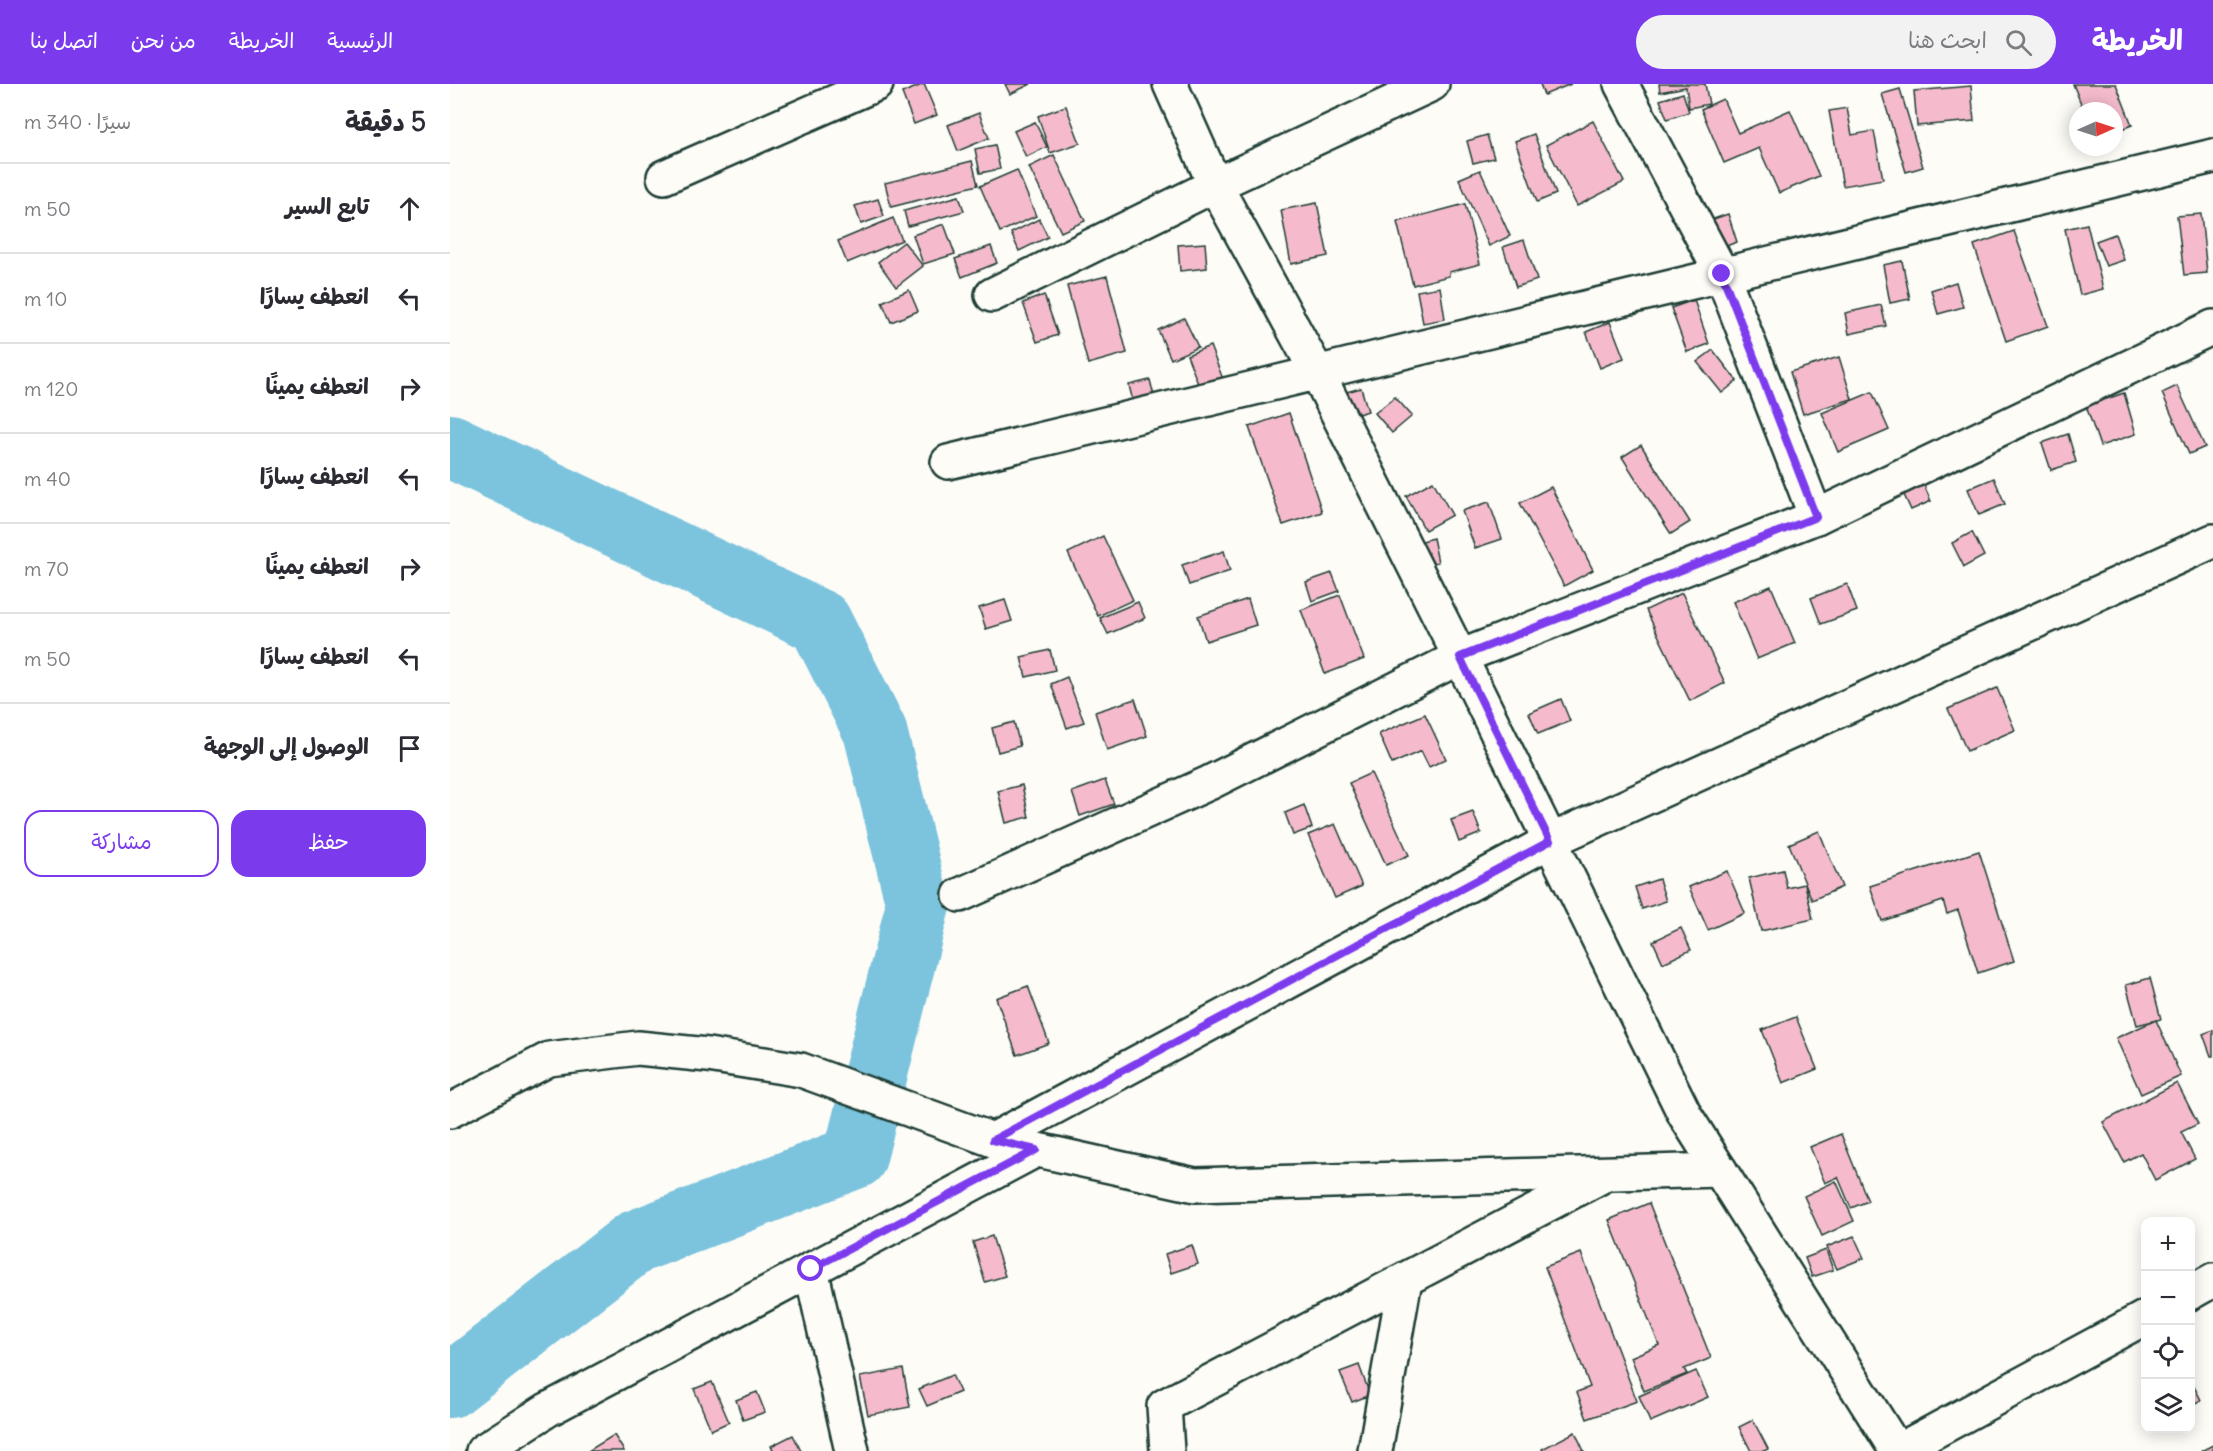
<!DOCTYPE html>
<html lang="ar">
<head>
<meta charset="utf-8">
<style>
  body { margin:0; font-family:Delius,"Playpen Sans Arabic",sans-serif; background:#f2f2f3; color:#2b2b33; direction:rtl }
  .controls { position:absolute; right:18px; bottom:18px; display:grid; overflow:hidden; border-radius:12px; box-shadow:0 3px 15px #0003 }
  .controls button { width:54px; height:54px; display:grid; place-items:center; padding:0; border:0; border-bottom:2px solid #e1e1e2; background:#fff; color:#2b2b33; font:30px sans-serif }
  .compass { position:absolute; left:1619px; top:18px; width:54px; height:54px; border-radius:50%; background:#fff; box-shadow:0 3px 15px #0003; rotate:87deg }
  .stop { position:absolute; width:18px; height:18px; margin:-14px; border:4px solid #7c3aed; border-radius:50%; background:#fff }
  .stop.end { background:#7c3aed; border-color:#fff; box-shadow:0 2px 6px #0008 }
  .list { margin:0; padding:0; list-style:none }
  h2 { display:flex; justify-content:space-between; align-items:center; height:78px; margin:0; padding:0 24px; font-size:26px }
  h2 small { font-size:20px; font-weight:400; color:#7c7c81 }
  .list li { display:grid; grid-template-columns:39px 1fr auto; gap:18px; align-items:center; box-sizing:border-box; height:90px; padding:0 24px; border-top:2px solid #e1e1e2 }
  .list b { display:block; font-size:22px; white-space:nowrap }
  .list em { font-size:20px; font-style:normal; color:#7c7c81 }
  .actions { display:flex; gap:12px; padding:18px 24px }
  .actions a { flex:1; padding:14px 0; border:2px solid #7c3aed; border-radius:18px; text-align:center; font-size:21px; color:#7c3aed }
  .actions .main { background:#7c3aed; color:#fff }
  .icon { flex:none; width:33px; height:33px; fill:none; stroke:currentColor; stroke-width:2; stroke-linecap:round; stroke-linejoin:round }
  .map { position:relative; flex:none; width:1763px; height:1367px; overflow:hidden; direction:ltr }
  header { display:flex; align-items:center; gap:36px; box-sizing:border-box; height:84px; padding:0 30px; background:#7c3aed; color:#fff }
  header strong { font-size:28px }
  nav { display:flex; gap:33px; margin-inline-start:auto; font-size:21px }
  .search { width:420px; height:54px; background:#f2f2f3; display:flex; align-items:center; gap:15px; box-sizing:border-box; padding:0 21px; border-radius:33px; color:#7c7c81; font-size:22px }
  main { display:flex }
  aside { flex:1; background:#fff }
  .map>svg:first-child { display:block }
  .lines { fill:none; stroke-linecap:round; stroke-linejoin:round }
  .river { stroke:#7cc3dd; stroke-width:64 }
  .building { fill:#f5bbcc; stroke:#1f3d34; stroke-width:1.5 }
  .street-casing { stroke:#1f3d34; stroke-width:38 }
  .street { stroke:#fdfcf7; stroke-width:33 }
  .route { stroke:#7c3aed; stroke-width:8 }
</style>
</head>
<body>
<header>
<strong>الخريطة</strong>
<div class="search"><svg class="icon" aria-label="search" viewBox="0 0 24 24"><circle cx="10" cy="10" r="6"/><path d="M15 15l6 6"/></svg>ابحث هنا</div>
<nav><a>الرئيسية</a><a>الخريطة</a><a>من نحن</a><a>اتصل بنا</a></nav>
</header>
<main>
<div class="map">
<svg width="1763" height="1367" viewBox="0 0 1763 1367">
  <rect width="100%" height="100%" fill="#fdfcf7"/>
  <filter id="ink" filterUnits="userSpaceOnUse"><feTurbulence type="fractalNoise" baseFrequency=".0167" numOctaves="2"/><feDisplacementMap in="SourceGraphic" scale="12" xChannelSelector="R" yChannelSelector="G"/><feConvolveMatrix kernelMatrix="1 2 1 2 8 2 1 2 1" color-interpolation-filters="sRGB"/></filter>
  <g filter="url(#ink)">
    <g class="lines">
      <!-- river -->
      <path class="river" d="M 0,362 L 370,538 L 425,647 L 468,821 L 405,1073 L 185,1158 L 0,1302"/>
    </g>
    <!-- building -->
    <g class="building">
      <path d="M 474,0 L 487,31 L 464,40 L 452,9 Z"/>
      <path d="M 555,0 L 581,0 L 560,10 Z"/>
      <path d="M 1090,0 L 1121,0 L 1094,11 Z"/>
      <path d="M 1209,0 L 1255,0 L 1259,20 L 1239,24 L 1236,3 L 1210,8 Z"/>
      <path d="M 1623,0 L 1666,0 L 1682,41 L 1664,48 L 1664,27 L 1634,27 Z"/>
      <path d="M 1521,2 L 1524,37 L 1467,42 L 1464,7 Z"/>
      <path d="M 1450,5 L 1473,83 L 1456,88 L 1432,10 Z"/>
      <path d="M 1233,9 L 1239,28 L 1217,35 L 1210,16 Z"/>
      <path d="M 1273,15 L 1288,49 L 1340,26 L 1369,92 L 1329,109 L 1309,64 L 1274,79 L 1251,25 Z"/>
      <path d="M 616,22 L 630,59 L 600,69 L 588,32 Z"/>
      <path d="M 1397,24 L 1402,51 L 1424,47 L 1433,95 L 1393,102 L 1379,27 Z"/>
      <path d="M 529,29 L 539,54 L 508,67 L 498,41 Z"/>
      <path d="M 1143,37 L 1174,98 L 1127,122 L 1096,61 Z"/>
      <path d="M 585,38 L 597,63 L 576,73 L 564,47 Z"/>
      <path d="M 1084,50 L 1106,110 L 1087,118 L 1065,57 Z"/>
      <path d="M 1037,51 L 1044,74 L 1023,79 L 1017,57 Z"/>
      <path d="M 545,61 L 550,85 L 530,89 L 525,65 Z"/>
      <path d="M 604,71 L 635,137 L 611,148 L 579,83 Z"/>
      <path d="M 522,77 L 528,101 L 441,123 L 435,99 Z"/>
      <path d="M 567,86 L 586,132 L 550,148 L 530,102 Z"/>
      <path d="M 1030,86 L 1060,152 L 1039,162 L 1009,95 Z"/>
      <path d="M 509,112 L 514,127 L 458,142 L 454,127 Z"/>
      <path d="M 428,115 L 434,132 L 411,140 L 405,122 Z"/>
      <path d="M 867,119 L 878,172 L 841,180 L 831,126 Z"/>
      <path d="M 1015,120 L 1030,180 L 999,188 L 999,192 L 963,201 L 947,138 Z"/>
      <path d="M 1278,130 L 1287,158 L 1265,166 L 1255,138 Z"/>
      <path d="M 1751,130 L 1757,189 L 1734,191 L 1727,132 Z"/>
      <path d="M 443,134 L 452,156 L 397,179 L 388,157 Z"/>
      <path d="M 589,135 L 598,153 L 569,167 L 561,149 Z"/>
      <path d="M 494,140 L 505,170 L 473,180 L 463,151 Z"/>
      <path d="M 1637,140 L 1653,205 L 1630,211 L 1615,145 Z"/>
      <path d="M 1564,147 L 1598,242 L 1556,257 L 1524,161 Z"/>
      <path d="M 1665,150 L 1674,176 L 1656,182 L 1646,157 Z"/>
      <path d="M 1074,156 L 1087,196 L 1066,203 L 1053,163 Z"/>
      <path d="M 454,158 L 473,182 L 446,203 L 428,178 Z"/>
      <path d="M 755,159 L 757,184 L 730,187 L 728,161 Z"/>
      <path d="M 541,162 L 547,179 L 512,193 L 505,175 Z"/>
      <path d="M 1452,177 L 1460,215 L 1440,219 L 1433,181 Z"/>
      <path d="M 657,192 L 677,269 L 638,280 L 617,202 Z"/>
      <path d="M 1506,198 L 1513,223 L 1488,230 L 1481,206 Z"/>
      <path d="M 990,203 L 995,235 L 973,239 L 967,207 Z"/>
      <path d="M 459,206 L 468,227 L 441,238 L 432,218 Z"/>
      <path d="M 594,211 L 608,251 L 587,258 L 573,219 Z"/>
      <path d="M 1244,216 L 1259,260 L 1237,268 L 1221,224 Z"/>
      <path d="M 1431,221 L 1436,242 L 1399,250 L 1395,229 Z"/>
      <path d="M 734,234 L 748,263 L 721,275 L 708,246 Z"/>
      <path d="M 1160,238 L 1174,274 L 1150,284 L 1136,248 Z"/>
      <path d="M 760,262 L 773,295 L 750,305 L 737,271 Z"/>
      <path d="M 1263,266 L 1287,297 L 1272,309 L 1247,278 Z"/>
      <path d="M 1389,273 L 1402,315 L 1353,330 L 1340,288 Z"/>
      <path d="M 700,296 L 705,316 L 684,322 L 679,301 Z"/>
      <path d="M 1727,302 L 1755,363 L 1739,370 L 1712,309 Z"/>
      <path d="M 911,304 L 918,327 L 889,336 L 882,312 Z"/>
      <path d="M 1422,308 L 1439,346 L 1388,368 L 1372,329 Z"/>
      <path d="M 1674,309 L 1686,350 L 1650,362 L 1636,322 Z"/>
      <path d="M 945,313 L 962,332 L 942,349 L 925,329 Z"/>
      <path d="M 839,329 L 872,428 L 833,441 L 799,343 Z"/>
      <path d="M 1618,350 L 1626,378 L 1601,386 L 1592,359 Z"/>
      <path d="M 1191,361 L 1240,438 L 1221,450 L 1172,373 Z"/>
      <path d="M 1469,390 L 1481,417 L 1461,426 L 1449,400 Z"/>
      <path d="M 1544,394 L 1555,420 L 1529,431 L 1518,405 Z"/>
      <path d="M 983,397 L 1002,431 L 975,446 L 956,412 Z"/>
      <path d="M 1101,403 L 1143,486 L 1114,502 L 1070,419 Z"/>
      <path d="M 1039,418 L 1052,455 L 1025,464 L 1012,427 Z"/>
      <path d="M 1522,448 L 1534,472 L 1514,483 L 1502,459 Z"/>
      <path d="M 653,452 L 683,516 L 648,532 L 618,469 Z"/>
      <path d="M 983,454 L 988,478 L 968,483 L 962,460 Z"/>
      <path d="M 774,467 L 780,487 L 739,501 L 732,481 Z"/>
      <path d="M 882,489 L 889,507 L 862,517 L 856,498 Z"/>
      <path d="M 1397,500 L 1407,527 L 1371,540 L 1361,514 Z"/>
      <path d="M 1321,502 L 1345,559 L 1307,575 L 1283,518 Z"/>
      <path d="M 1232,509 L 1275,599 L 1240,617 L 1196,526 Z"/>
      <path d="M 890,511 L 914,575 L 875,590 L 851,526 Z"/>
      <path d="M 798,515 L 806,541 L 756,557 L 748,532 Z"/>
      <path d="M 555,516 L 562,537 L 536,545 L 529,524 Z"/>
      <path d="M 688,518 L 695,534 L 658,550 L 650,534 Z"/>
      <path d="M 600,566 L 605,586 L 576,593 L 571,573 Z"/>
      <path d="M 617,593 L 634,638 L 617,644 L 601,600 Z"/>
      <path d="M 1547,604 L 1565,646 L 1517,667 L 1498,625 Z"/>
      <path d="M 685,615 L 697,652 L 657,666 L 645,628 Z"/>
      <path d="M 1111,615 L 1120,637 L 1088,650 L 1079,629 Z"/>
      <path d="M 975,630 L 996,675 L 979,683 L 971,667 L 942,680 L 929,650 Z"/>
      <path d="M 564,638 L 570,662 L 548,668 L 542,644 Z"/>
      <path d="M 921,689 L 959,771 L 936,781 L 899,699 Z"/>
      <path d="M 655,696 L 664,720 L 630,732 L 622,708 Z"/>
      <path d="M 572,701 L 579,733 L 556,739 L 548,707 Z"/>
      <path d="M 854,721 L 862,744 L 843,751 L 835,729 Z"/>
      <path d="M 1023,728 L 1031,749 L 1009,758 L 1001,736 Z"/>
      <path d="M 885,740 L 912,802 L 885,814 L 858,751 Z"/>
      <path d="M 1369,747 L 1392,803 L 1362,816 L 1339,760 Z"/>
      <path d="M 1529,767 L 1564,877 L 1528,889 L 1508,826 L 1497,830 L 1493,817 L 1432,837 L 1420,802 Z"/>
      <path d="M 1333,786 L 1337,804 L 1355,800 L 1363,835 L 1311,847 L 1299,794 Z"/>
      <path d="M 1277,787 L 1295,829 L 1258,846 L 1239,803 Z"/>
      <path d="M 1209,795 L 1216,817 L 1192,825 L 1185,803 Z"/>
      <path d="M 1231,844 L 1241,866 L 1213,879 L 1203,857 Z"/>
      <path d="M 1700,894 L 1711,935 L 1687,941 L 1676,901 Z"/>
      <path d="M 578,902 L 599,959 L 567,971 L 546,914 Z"/>
      <path d="M 1346,933 L 1367,985 L 1333,999 L 1312,946 Z"/>
      <path d="M 1706,936 L 1731,992 L 1691,1010 L 1666,954 Z"/>
      <path d="M 1763,946 L 1763,972 L 1761,972 L 1753,950 Z"/>
      <path d="M 1727,999 L 1748,1040 L 1731,1048 L 1745,1075 L 1705,1096 L 1691,1069 L 1674,1078 L 1653,1038 Z"/>
      <path d="M 1391,1050 L 1418,1117 L 1401,1124 L 1388,1093 L 1375,1099 L 1360,1063 Z"/>
      <path d="M 1386,1097 L 1404,1137 L 1372,1152 L 1354,1112 Z"/>
      <path d="M 1199,1119 L 1261,1274 L 1234,1285 L 1237,1290 L 1194,1307 L 1181,1273 L 1209,1261 L 1159,1136 Z"/>
      <path d="M 542,1152 L 555,1192 L 535,1198 L 523,1158 Z"/>
      <path d="M 1404,1152 L 1414,1174 L 1387,1185 L 1377,1163 Z"/>
      <path d="M 742,1161 L 748,1180 L 721,1189 L 715,1170 Z"/>
      <path d="M 1376,1166 L 1383,1186 L 1362,1193 L 1355,1174 Z"/>
      <path d="M 1131,1169 L 1187,1317 L 1137,1335 L 1127,1308 L 1140,1303 L 1095,1183 Z"/>
      <path d="M 909,1281 L 920,1311 L 902,1318 L 890,1288 Z"/>
      <path d="M 453,1285 L 460,1323 L 418,1331 L 410,1293 Z"/>
      <path d="M 1246,1287 L 1258,1313 L 1200,1338 L 1189,1312 Z"/>
      <path d="M 502,1291 L 510,1308 L 477,1322 L 469,1305 Z"/>
      <path d="M 1740,1295 L 1751,1316 L 1740,1322 Z"/>
      <path d="M 262,1298 L 279,1338 L 261,1346 L 244,1305 Z"/>
      <path d="M 307,1308 L 315,1328 L 293,1336 L 286,1316 Z"/>
      <path d="M 1303,1336 L 1318,1365 L 1314,1367 L 1301,1367 L 1289,1343 Z"/>
      <path d="M 1125,1348 L 1134,1367 L 1093,1367 L 1092,1365 Z"/>
      <path d="M 164,1351 L 174,1367 L 138,1367 Z"/>
      <path d="M 343,1351 L 351,1367 L 324,1367 L 321,1362 Z"/>
      <path d="M 1763,1361 L 1763,1367 L 1751,1367 Z"/>
    </g>
    <g class="lines">
      <!-- street casing -->
      <g class="street-casing">
        <g id="street">
          <path d="M 720,0 L 765,101 L 867,288 L 1010,573 L 1235,1031 L 1447,1367"/>
          <path d="M 1171,0 L 1272,190 L 1366,433"/>
          <path d="M 214,93 L 426,0"/>
          <path d="M 542,211 L 765,101 L 982,0"/>
          <path d="M 498,378 L 1763,72"/>
          <path d="M 510,811 L 759,699 L 1010,573 L 1366,433 L 1763,243"/>
          <path d="M 0,1027 L 99,975 L 188,964 L 258,971 L 351,986 L 543,1056 L 745,1101 L 1270,1086"/>
          <path d="M 543,1056 L 1100,757 L 1763,457"/>
          <path d="M 361,1185 L 402,1367"/>
          <path d="M 1740,1209 L 1763,1196"/>
          <path d="M 33,1367 L 97,1326 L 586,1066"/>
          <path d="M 717,1367 L 714,1322 L 1150,1093"/>
          <path d="M 925,1367 L 955,1196"/>
          <path d="M 1448,1367 L 1696,1233"/>
        </g>
      </g>
      <!-- street -->
      <use href="#street" class="street"/>
    </g>
  </g>
  <g class="lines" filter="url(#ink)">
    <!-- route -->
    <path class="route" d="M 361,1185 L 586,1066 L 543,1056 L 1100,757 L 1010,573 L 1366,433 L 1272,190"/>
  </g>
</svg>
<div class="controls">
<button>+</button>
<button>−</button>
<button><svg class="icon" aria-label="locate" viewBox="0 0 24 24"><circle cx="12" cy="12" r="6"/><path d="M12 2v4M12 18v4M2 12h4M18 12h4"/></svg></button>
<button><svg class="icon" aria-label="layers" viewBox="0 0 24 24"><path d="M12 4l9 5-9 5-9-5zM3 14l9 5 9-5"/></svg></button>
</div>
<svg class="compass" viewBox="-18 -18 36 36"><path d="M0-13l5 13h-10z" fill="#e53935"/><path d="M0 13l5-13h-10z" fill="#7c7c81"/></svg>
<div class="stop" style="left:361px;top:1185px"></div>
<div class="stop end" style="left:1272px;top:190px"></div>
</div>
<aside>
<h2>5 دقيقة<small>سيرًا · 340 m</small></h2>
<ul class="list">
<li><svg class="icon" aria-label="ahead" viewBox="0 0 24 24"><path d="M12 20V5M6 11l6-6 6 6"/></svg><div><b>تابع السير</b></div><em>50 m</em></li>
<li><svg class="icon" aria-label="left" viewBox="0 0 24 24"><path d="M17 20v-9H6M10 6l-5 5 5 5"/></svg><div><b>انعطف يسارًا</b></div><em>10 m</em></li>
<li><svg class="icon" aria-label="right" viewBox="0 0 24 24"><path d="M7 20v-9h11M14 6l5 5-5 5"/></svg><div><b>انعطف يمينًا</b></div><em>120 m</em></li>
<li><svg class="icon" aria-label="left" viewBox="0 0 24 24"><path d="M17 20v-9H6M10 6l-5 5 5 5"/></svg><div><b>انعطف يسارًا</b></div><em>40 m</em></li>
<li><svg class="icon" aria-label="right" viewBox="0 0 24 24"><path d="M7 20v-9h11M14 6l5 5-5 5"/></svg><div><b>انعطف يمينًا</b></div><em>70 m</em></li>
<li><svg class="icon" aria-label="left" viewBox="0 0 24 24"><path d="M17 20v-9H6M10 6l-5 5 5 5"/></svg><div><b>انعطف يسارًا</b></div><em>50 m</em></li>
<li><svg class="icon" aria-label="arrive" viewBox="0 0 24 24"><path d="M6 21V4h12l-3 4 3 4H6"/></svg><div><b>الوصول إلى الوجهة</b></div></li>
</ul>
<div class="actions"><a class="main">حفظ</a><a>مشاركة</a></div>
</aside>
</main>
</body>
</html>
